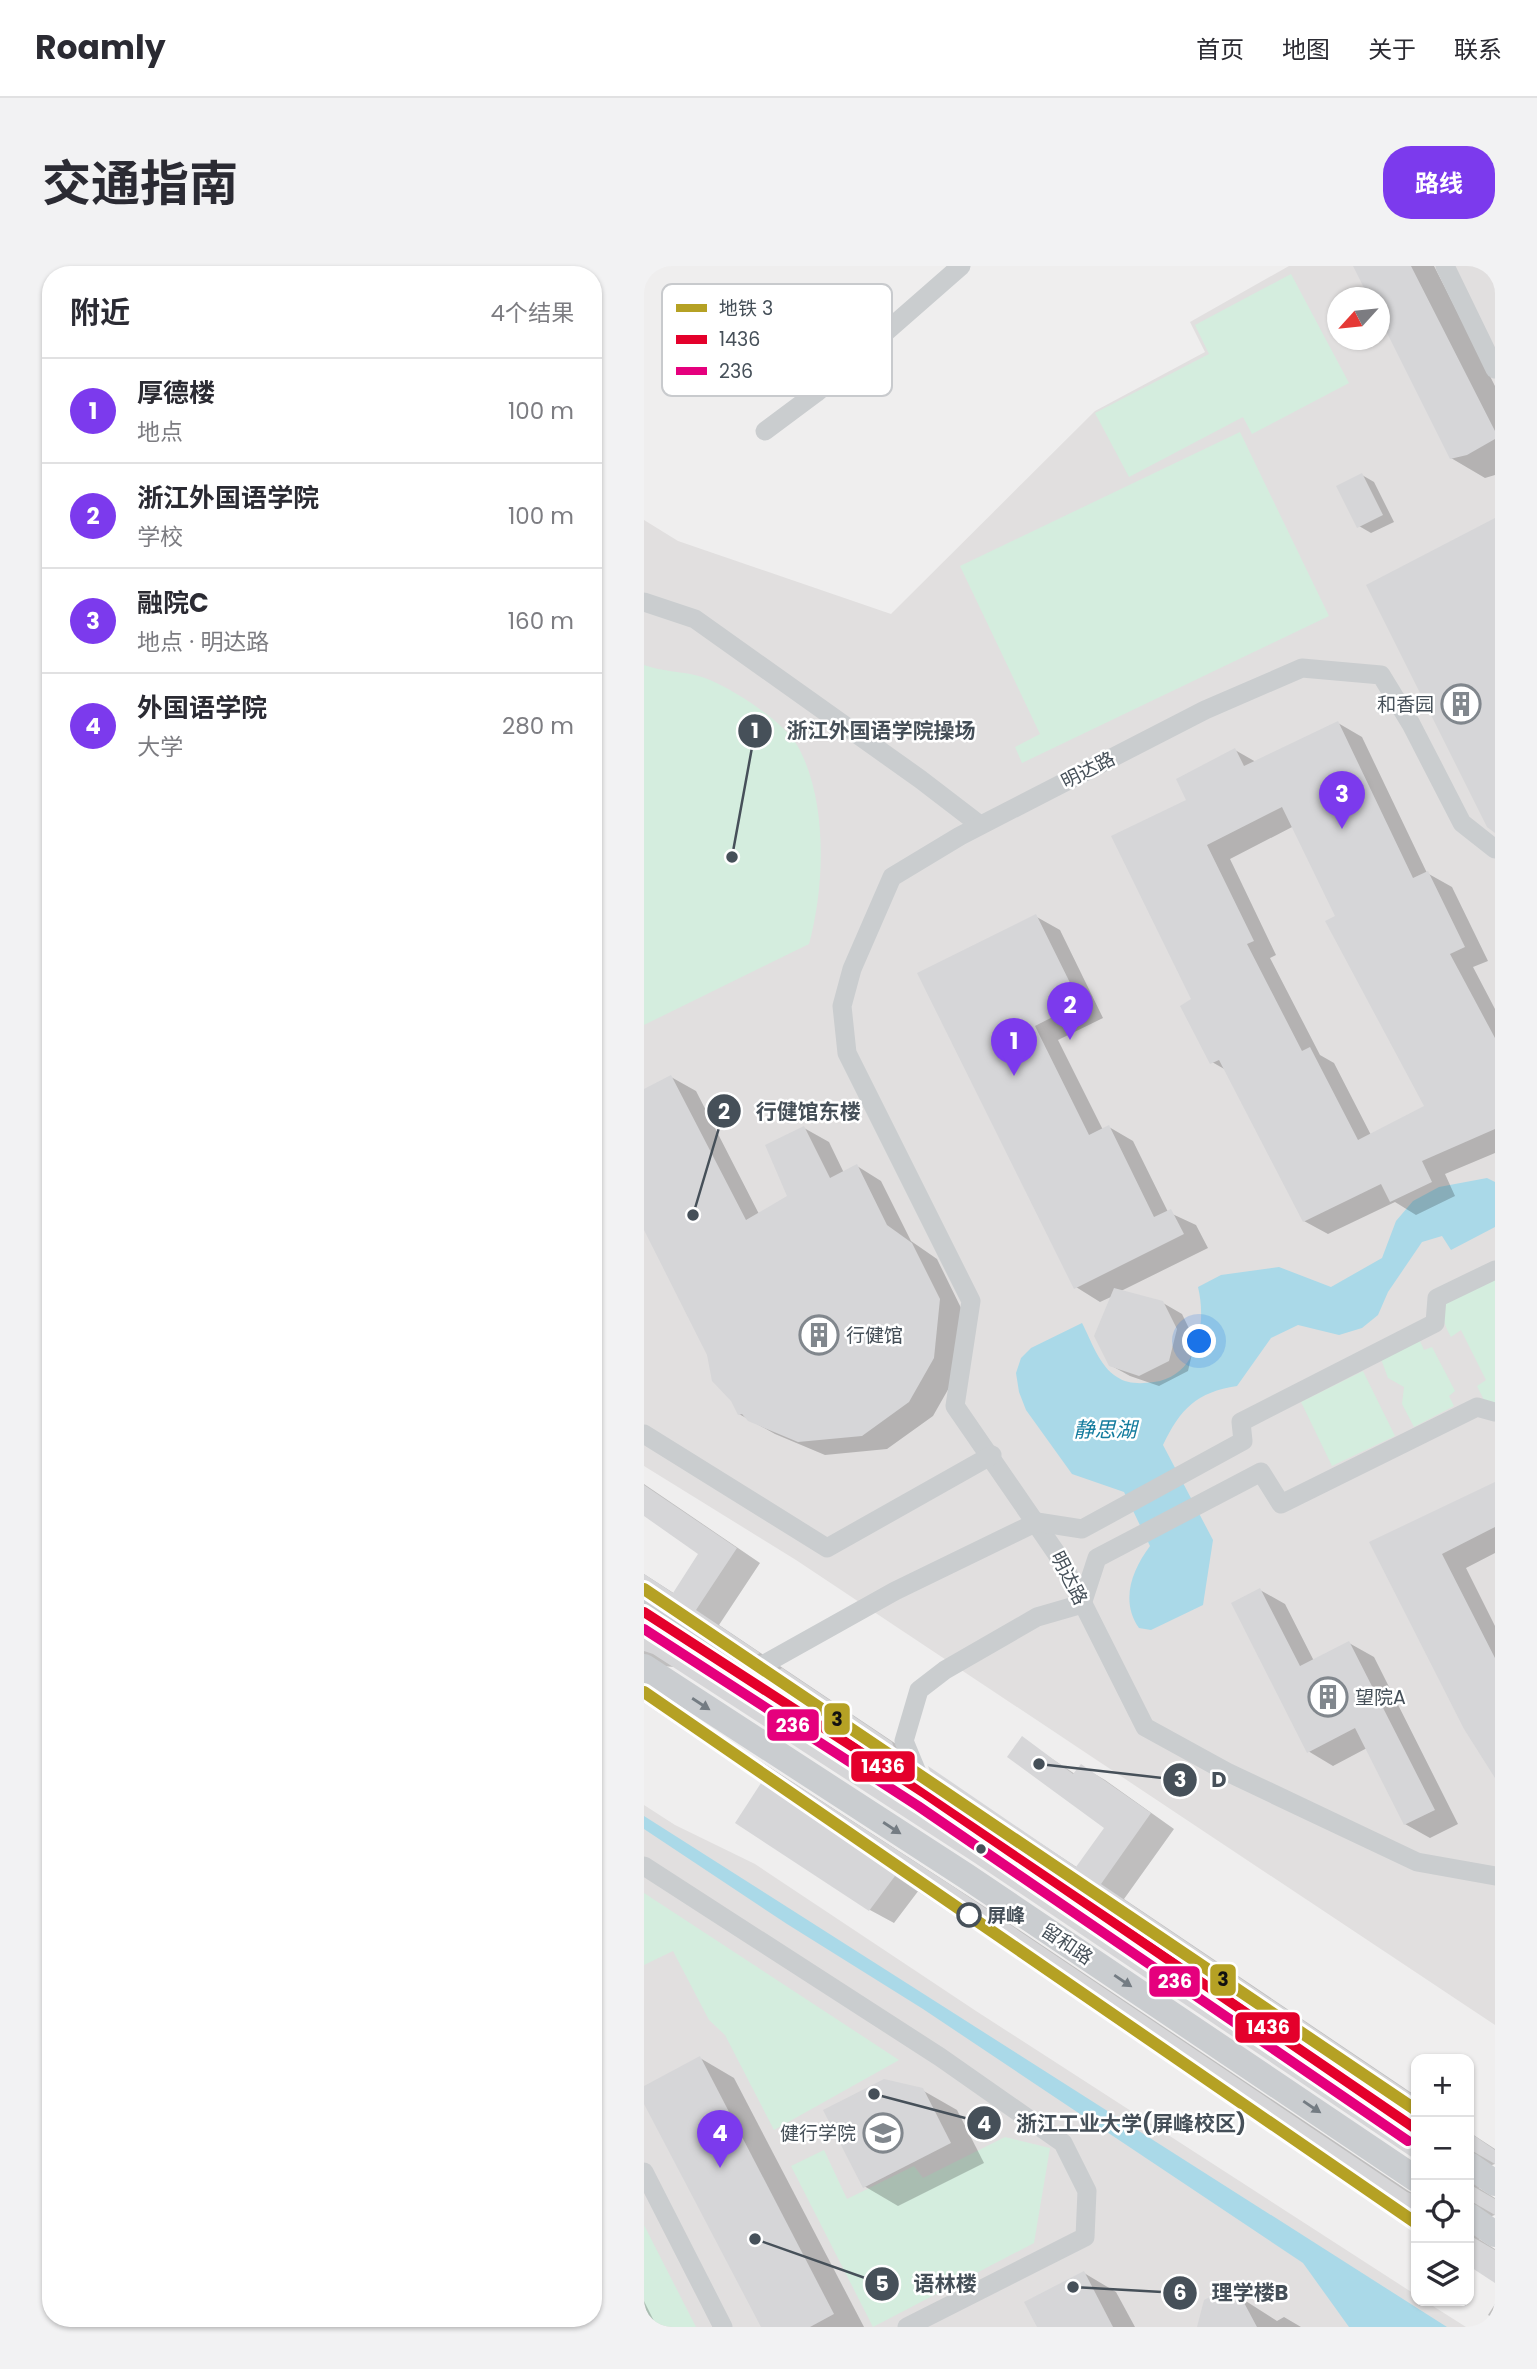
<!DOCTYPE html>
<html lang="zh">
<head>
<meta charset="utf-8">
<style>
  body { margin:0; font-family:Poppins,"Noto Sans SC",sans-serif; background:#f2f2f3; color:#2b2b33 }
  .controls { position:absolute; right:21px; bottom:21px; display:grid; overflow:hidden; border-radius:14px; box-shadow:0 2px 5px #0004 }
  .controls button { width:63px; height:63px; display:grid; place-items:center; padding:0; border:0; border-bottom:2px solid #e1e1e2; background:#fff; color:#2b2b33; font:35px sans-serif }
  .compass { position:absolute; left:683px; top:21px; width:63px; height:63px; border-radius:50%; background:#fff; box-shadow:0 2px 5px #0004; rotate:243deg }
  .you { position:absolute; left:556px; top:1076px; width:24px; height:24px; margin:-18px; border:5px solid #fff; border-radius:50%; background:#1a73e8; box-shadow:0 0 0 10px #1a73e833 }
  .badge { display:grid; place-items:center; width:46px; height:46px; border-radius:50%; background:#7c3aed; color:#fff; font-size:23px; font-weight:700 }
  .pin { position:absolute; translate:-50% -58px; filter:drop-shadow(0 2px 4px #0008) }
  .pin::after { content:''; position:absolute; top:37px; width:24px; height:21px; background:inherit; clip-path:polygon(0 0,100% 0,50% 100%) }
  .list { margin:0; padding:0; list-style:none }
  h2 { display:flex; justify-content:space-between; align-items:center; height:91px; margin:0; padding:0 28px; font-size:30px }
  h2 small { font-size:23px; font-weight:400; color:#7c7c81 }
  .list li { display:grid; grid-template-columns:46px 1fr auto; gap:21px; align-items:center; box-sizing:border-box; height:105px; padding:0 28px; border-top:2px solid #e1e1e2 }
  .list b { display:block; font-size:26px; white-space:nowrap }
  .list p { margin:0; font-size:23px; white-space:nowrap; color:#7c7c81 }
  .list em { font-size:23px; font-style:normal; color:#7c7c81 }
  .icon { flex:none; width:38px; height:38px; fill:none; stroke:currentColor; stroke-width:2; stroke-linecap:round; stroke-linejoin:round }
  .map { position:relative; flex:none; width:851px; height:2061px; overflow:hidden; border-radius:28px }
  header { display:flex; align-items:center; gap:42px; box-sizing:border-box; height:98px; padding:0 35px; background:#fff; border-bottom:2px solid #e1e1e2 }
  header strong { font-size:33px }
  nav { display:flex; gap:38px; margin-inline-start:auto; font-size:24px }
  .intro { display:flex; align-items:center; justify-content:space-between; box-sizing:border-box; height:168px; padding:0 42px }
  h1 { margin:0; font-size:49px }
  .button { padding:18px 32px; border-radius:28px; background:#7c3aed; color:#fff; font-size:24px; font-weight:700 }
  main { display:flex; gap:42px; padding:0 42px }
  aside { flex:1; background:#fff; border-radius:28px; box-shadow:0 2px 5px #0004 }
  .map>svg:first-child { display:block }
  .education { fill:#e1dfdf; fill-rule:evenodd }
  .green { fill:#d4edde }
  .water { fill:#aad9e8 }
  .shadow { fill:#0003; fill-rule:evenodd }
  .building { fill:#d6d6d8; fill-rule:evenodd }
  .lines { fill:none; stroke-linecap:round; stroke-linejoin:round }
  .minor { stroke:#cacdcf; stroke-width:19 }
  .secondary { stroke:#cacdd0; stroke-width:26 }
  .bus-1-casing { stroke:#fff; stroke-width:16 }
  .bus-2-casing { stroke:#fff; stroke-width:16 }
  .bus-1 { stroke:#e4002b; stroke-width:10 }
  .bus-2 { stroke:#e5007d; stroke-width:10 }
  .metro-1-casing { stroke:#fff; stroke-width:18 }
  .metro-1 { stroke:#b5a124; stroke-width:12 }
  .oneway { fill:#747c83 }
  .bus-dot { fill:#465059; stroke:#fff; stroke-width:2.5 }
  .stop-dot { fill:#fff; stroke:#465059; stroke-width:3.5 }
  .labels { text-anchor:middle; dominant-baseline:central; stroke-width:5; stroke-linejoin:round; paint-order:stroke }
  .poi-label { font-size:19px; fill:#465059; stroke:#fff; text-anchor:end }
  .street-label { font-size:19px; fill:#465059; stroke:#fff }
  .stop-label { font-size:19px; font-weight:bold; fill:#465059; stroke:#fff; text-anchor:start }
  .water-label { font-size:21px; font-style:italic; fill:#147c9e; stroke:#fff }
  .key { fill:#fff; stroke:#c8cacd; stroke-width:2 }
  .key-label { font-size:19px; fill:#465059 }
  .leader { fill:none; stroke:#465059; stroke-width:2.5 }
  .callout-dot { fill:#465059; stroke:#fff; stroke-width:2.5 }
  .mark-label { font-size:21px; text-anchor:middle; font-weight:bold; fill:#fff }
  .callout-label { font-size:21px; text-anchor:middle; font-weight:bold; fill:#465059; stroke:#fff; stroke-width:5; stroke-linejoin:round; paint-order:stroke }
  .line-badge { stroke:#fff; stroke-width:2.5 }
  .badge-label { font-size:19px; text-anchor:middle; font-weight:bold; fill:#fff }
  .pale-badge-label { font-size:19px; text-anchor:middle; font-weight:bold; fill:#111 }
</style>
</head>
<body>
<header>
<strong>Roamly</strong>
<nav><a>首页</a><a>地图</a><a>关于</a><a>联系</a></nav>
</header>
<div class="intro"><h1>交通指南</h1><a class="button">路线</a></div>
<main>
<aside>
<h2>附近<small>4个结果</small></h2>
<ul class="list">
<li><span class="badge">1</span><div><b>厚德楼</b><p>地点</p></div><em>100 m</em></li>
<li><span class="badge">2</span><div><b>浙江外国语学院</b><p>学校</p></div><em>100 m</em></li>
<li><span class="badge">3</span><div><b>融院C</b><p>地点 · 明达路</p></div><em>160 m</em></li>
<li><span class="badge">4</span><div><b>外国语学院</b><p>大学</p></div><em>280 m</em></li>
</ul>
</aside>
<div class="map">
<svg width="851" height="2061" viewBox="0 0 851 2061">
  <rect width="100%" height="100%" fill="#efeeee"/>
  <!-- education -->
  <g class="education">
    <path d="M 645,0 L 851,0 L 851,1759 L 152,1294 L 0,1200 L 0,254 L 34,275 L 247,348 L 451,145 L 561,86 L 546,56 ZM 694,32 L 736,32 L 736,74 L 694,74 Z"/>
    <path d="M 0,1539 L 31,1559 L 111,1598 L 332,1745 L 772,2029 L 772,2035 L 781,2035 L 822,2061 L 0,2061 Z"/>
  </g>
  <!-- green -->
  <g class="green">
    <path d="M 647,8 L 705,117 L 608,168 L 599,151 L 485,211 L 451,147 L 565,88 L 551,59 Z"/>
    <path d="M 596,166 L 685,350 L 378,497 L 371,481 L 396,468 L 316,300 Z"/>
    <path d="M 0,399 C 19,406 39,405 58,411 C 83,419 140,455 153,479 C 184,533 181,620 165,678 L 0,759 Z"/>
    <path d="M 851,1011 L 851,1140 L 840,1134 L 833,1120 L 842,1114 L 817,1064 L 807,1071 C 800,1058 795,1046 804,1033 Z"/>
    <path d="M 776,1075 L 780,1084 L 788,1081 L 811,1125 L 805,1130 L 810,1140 L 770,1161 L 758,1138 L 760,1121 L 744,1112 L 737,1093 Z"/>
    <path d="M 719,1105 L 751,1170 L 688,1200 L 657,1136 Z"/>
    <path d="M 0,1627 L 255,1794 L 130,1864 L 81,1769 L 65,1754 L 29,1685 L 0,1699 Z"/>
    <path d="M 361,1871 L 406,1882 L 390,1977 L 229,2061 L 147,1900 L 180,1884 L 203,1933 L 270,1900 L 279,1912 Z"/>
    <path d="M 0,1959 L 52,2061 L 0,2061 Z"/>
  </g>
  <!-- water -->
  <g class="water">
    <path d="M 843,912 L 851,916 L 851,961 L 807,984 L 798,970 L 778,976 L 744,1026 L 734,1049 L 718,1062 L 695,1069 L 654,1059 L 627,1072 L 593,1120 C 553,1126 536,1143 519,1179 L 569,1274 L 559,1339 L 507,1364 L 495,1362 C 476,1335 488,1304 506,1280 L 480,1226 L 428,1208 L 382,1144 L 375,1126 L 372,1107 L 377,1092 L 387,1082 L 438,1057 C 447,1074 455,1100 473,1111 C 483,1118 497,1118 510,1116 C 554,1110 563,1058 554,1021 L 577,1009 L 635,1001 L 687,1021 L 738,992 L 752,955 L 769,935 L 795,921 Z"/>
    <path d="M 0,1550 L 803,2061 L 705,2061 L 659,1997 L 279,1743 L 143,1658 L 0,1563 Z"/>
  </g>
  <!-- shadow -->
  <g class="shadow">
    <path d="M 715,0 L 790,0 L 851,120 L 851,209 L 841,212 L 807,192 L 736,49 L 736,32 Z"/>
    <path d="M 718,209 L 730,216 L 750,256 L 727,267 L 715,260 Z"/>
    <path d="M 694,457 L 718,471 L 783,607 L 808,621 L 844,695 L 829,701 L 851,743 L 851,887 L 801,908 L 811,930 L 772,949 L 751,936 L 684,968 L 660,955 L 582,804 L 568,796 L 549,734 L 544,535 L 591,484 L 612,496 ZM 650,560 L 693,651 L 683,656 L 782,841 L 727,869 L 690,797 L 676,789 L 626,692 L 632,689 L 586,593 Z"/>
    <path d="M 391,650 L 416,664 L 459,752 L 414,774 L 459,864 L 465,861 L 489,875 L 524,946 L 552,959 L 564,982 L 477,1025 L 519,1037 L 538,1048 L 551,1075 L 544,1105 L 515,1120 L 486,1110 L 466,1099 L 469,1030 L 456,1036 L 432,1021 L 275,708 Z"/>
    <path d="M 27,811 L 52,825 L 115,948 L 145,931 L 160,862 L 185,876 L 200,907 L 213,900 L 237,915 L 267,975 L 293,993 L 320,1048 L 314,1106 L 289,1150 L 243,1183 L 181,1189 L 131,1168 L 95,1148 L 0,960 L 0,825 Z"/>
    <path d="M 0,1218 L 116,1297 L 75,1359 L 273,1492 L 276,1502 L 26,1344 L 11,1350 L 10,1369 L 298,1557 L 772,1880 L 772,1892 L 332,1595 L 31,1401 L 18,1400 L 10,1407 L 9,1423 L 16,1430 L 338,1639 L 772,1930 L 772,1962 L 275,1624 L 250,1657 L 226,1644 L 120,1517 L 0,1435 L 0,1308 L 31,1328 L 57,1287 L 0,1248 Z"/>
    <path d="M 851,1218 L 851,1287 L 822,1302 L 851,1360 L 851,1508 L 822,1462 L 728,1277 Z"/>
    <path d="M 616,1324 L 641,1338 L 670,1395 L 705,1377 L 730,1391 L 814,1558 L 786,1572 L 761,1558 L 723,1482 L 689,1500 L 664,1485 Z"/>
    <path d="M 378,1473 L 431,1508 L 437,1500 L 461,1514 L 530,1563 L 480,1633 L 772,1830 L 772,1842 L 291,1513 L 287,1505 L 434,1602 L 463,1562 Z"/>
    <path d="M 56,1792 L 90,1812 L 220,2061 L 118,2061 L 0,1834 L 0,1822 Z"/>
    <path d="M 278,1824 L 313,1844 L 340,1897 L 254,1940 L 220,1920 Z"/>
    <path d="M 825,1866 L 851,1883 L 851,1898 L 836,1903 L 835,1922 L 851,1932 L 851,1949 L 836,1954 L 835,1973 L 851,1983 L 851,2015 L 825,1998 Z"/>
    <path d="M 440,2007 L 472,2026 L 491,2061 L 395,2061 Z"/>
    <path d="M 597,2032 L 633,2055 L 640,2051 L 657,2061 L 559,2061 Z"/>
    <path d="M 0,2035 L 13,2061 L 0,2061 Z"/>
    <path d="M 851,2038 L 851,2053 L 844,2049 Z"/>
  </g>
  <!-- building -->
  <g class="building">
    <path d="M 709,0 L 767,0 L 851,165 L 851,173 L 823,189 L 806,193 L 736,53 L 736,32 L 725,32 Z"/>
    <path d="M 718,207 L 739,249 L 713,262 L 692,220 Z"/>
    <path d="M 851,252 L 851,567 L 843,561 L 722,319 Z"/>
    <path d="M 694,455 L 769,612 L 784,605 L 821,681 L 806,688 L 851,772 L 851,863 L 778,895 L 788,916 L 746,936 L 737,918 L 659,956 L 575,794 L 566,798 L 536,740 L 547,733 L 467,570 L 542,534 L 532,513 L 591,482 L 600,500 ZM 638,541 L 691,650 L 681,655 L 780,840 L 714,874 L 666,781 L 658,785 L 603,678 L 610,675 L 563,579 Z"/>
    <path d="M 392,648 L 436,737 L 391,760 L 445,869 L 465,859 L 510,951 L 527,943 L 540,968 L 430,1023 L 273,707 Z"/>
    <path d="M 27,809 L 102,954 L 143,930 L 121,879 L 160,860 L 186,912 L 213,898 L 243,959 L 268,977 L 296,1033 L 290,1092 L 265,1136 L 218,1170 L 154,1176 L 104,1155 L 98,1148 L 94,1149 L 87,1135 L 68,1115 L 63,1089 L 0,964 L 0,823 Z"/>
    <path d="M 470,1022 L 519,1035 L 533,1063 L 525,1095 L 495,1110 L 465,1100 L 450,1070 Z"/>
    <path d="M 851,1216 L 851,1261 L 798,1288 L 851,1392 L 851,1512 L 820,1463 L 725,1276 Z"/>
    <path d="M 0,1219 L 93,1282 L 52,1344 L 116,1387 L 103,1394 L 0,1330 L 0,1308 L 29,1327 L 54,1288 L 0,1250 Z"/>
    <path d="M 616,1322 L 656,1400 L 705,1375 L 791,1544 L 760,1559 L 711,1462 L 663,1487 L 587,1337 Z"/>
    <path d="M 0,1365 L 273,1541 L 763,1876 L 772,1879 L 772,1894 L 331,1597 L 9,1388 L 0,1385 Z"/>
    <path d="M 138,1402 L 248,1476 L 253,1491 L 126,1409 Z"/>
    <path d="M 0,1420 L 313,1623 L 763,1926 L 772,1929 L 772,1964 L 251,1610 L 225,1645 L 91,1557 L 117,1517 L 0,1437 Z"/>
    <path d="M 378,1470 L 429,1508 L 437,1498 L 507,1547 L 457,1618 L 772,1831 L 772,1844 L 289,1514 L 284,1500 L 432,1601 L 460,1562 L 363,1491 Z"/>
    <path d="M 56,1790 L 190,2048 L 166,2061 L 117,2061 L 0,1838 L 0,1820 Z"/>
    <path d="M 240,1813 L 279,1822 L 307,1877 L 219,1922 L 179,1844 Z"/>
    <path d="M 825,1866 L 851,1884 L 851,1898 L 825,1883 Z"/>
    <path d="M 825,1918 L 851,1933 L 851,1949 L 825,1934 Z"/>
    <path d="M 825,1969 L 851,1984 L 851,2017 L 825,2000 Z"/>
    <path d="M 440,2005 L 469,2061 L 393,2061 L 380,2036 Z"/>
    <path d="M 579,2024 L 597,2031 L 613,2061 L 553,2061 L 560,2034 Z"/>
  </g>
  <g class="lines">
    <!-- minor -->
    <g class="minor">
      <path d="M 801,0 L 851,103"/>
      <path d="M 121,165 L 172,127 L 317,0"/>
      <path d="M 0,336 L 51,353 L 276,513 L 336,559"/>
      <path d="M 851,583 L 818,557 L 767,458 L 737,409 L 658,402 L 561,444 L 316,570 L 248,611 L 208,703 L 198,740 L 203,787 L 327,1035 L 311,1140 L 417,1294 L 501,1461 L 583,1506 L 773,1596 L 851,1610"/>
      <path d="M 0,1168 L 183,1282 L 348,1189"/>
      <path d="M 101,1409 L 251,1325 L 393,1256 L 438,1263 L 599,1175 L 597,1156 L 791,1057 L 793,1032 L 851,1004"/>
      <path d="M 282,1528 L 260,1475 L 275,1424 L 301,1404 L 393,1351 L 438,1338 L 453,1292 L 617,1206 L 637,1238 L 833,1141 L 851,1146"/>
      <path d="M 0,1600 L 296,1791 L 419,1877 L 443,1925 L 441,1971 L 263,2061"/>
      <path d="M 0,1906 L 79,2061"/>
    </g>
    <!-- secondary -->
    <g class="secondary">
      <path d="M 0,1346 L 282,1528 L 772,1863"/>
      <path d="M 0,1401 L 322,1610 L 772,1913"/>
      <path d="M 825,1899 L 851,1917"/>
      <path d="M 825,1950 L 851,1968"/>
    </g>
    <!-- bus-1 casing -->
    <g class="bus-1-casing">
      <path id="bus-1" d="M 0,1346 L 282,1528 L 772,1863"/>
    </g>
    <!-- bus-2 casing -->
    <g class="bus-2-casing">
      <path id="bus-2" d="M 0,1363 L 274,1540 L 764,1875"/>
    </g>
    <!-- bus-1 -->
    <use href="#bus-1" class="bus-1"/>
    <!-- bus-2 -->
    <use href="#bus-2" class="bus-2"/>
    <!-- metro-1 casing -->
    <g class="metro-1-casing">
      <g id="metro-1">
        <path d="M 0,1323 L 772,1844"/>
        <path d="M 0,1426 L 772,1957"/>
      </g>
    </g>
    <!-- metro-1 -->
    <use href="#metro-1" class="metro-1"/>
  </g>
  <!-- one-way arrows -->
  <defs><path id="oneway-solid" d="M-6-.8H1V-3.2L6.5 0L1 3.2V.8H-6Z" transform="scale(1.75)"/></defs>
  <g class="oneway">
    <use href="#oneway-solid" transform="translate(57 1438) rotate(33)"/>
    <use href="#oneway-solid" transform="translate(248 1562) rotate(33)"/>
    <use href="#oneway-solid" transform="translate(479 1715) rotate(34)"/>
    <use href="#oneway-solid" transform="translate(668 1841) rotate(34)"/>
  </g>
  <!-- icons -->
  <defs>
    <g id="building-ring" transform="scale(2.0125)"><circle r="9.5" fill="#fff" stroke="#81878d" stroke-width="1.5"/><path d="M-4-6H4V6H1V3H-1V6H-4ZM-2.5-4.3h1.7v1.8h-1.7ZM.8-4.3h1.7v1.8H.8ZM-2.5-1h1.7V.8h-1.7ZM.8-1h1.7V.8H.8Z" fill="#81878d"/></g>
    <g id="university-ring" transform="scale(2.0125)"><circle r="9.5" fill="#fff" stroke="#81878d" stroke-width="1.5"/><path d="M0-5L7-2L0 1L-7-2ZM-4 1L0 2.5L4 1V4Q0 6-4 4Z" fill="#81878d"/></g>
  </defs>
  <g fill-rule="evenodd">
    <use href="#building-ring" x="817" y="438"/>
    <use href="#building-ring" x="175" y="1069"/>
    <use href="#building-ring" x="684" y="1431"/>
    <use href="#university-ring" x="239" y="1867"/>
  </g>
  <!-- markers -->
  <circle class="bus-dot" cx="337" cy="1583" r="6"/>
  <circle class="stop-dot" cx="325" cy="1649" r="11"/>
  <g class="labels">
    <!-- poi labels -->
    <g class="poi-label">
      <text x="790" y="438">和香园</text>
      <text x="202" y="1069" text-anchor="start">行健馆</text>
      <text x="711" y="1431" text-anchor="start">望院A</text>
      <text x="212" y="1867">健行学院</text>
    </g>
    <!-- street labels -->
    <g class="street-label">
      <text transform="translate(444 504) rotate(-27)">明达路</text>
      <text transform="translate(425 1312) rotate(63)">明达路</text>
      <text transform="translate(423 1678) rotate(34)">留和路</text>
    </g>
    <!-- stop labels -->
    <g class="stop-label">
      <text x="343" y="1649">屏峰</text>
    </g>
    <!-- water labels -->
    <g class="water-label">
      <text x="461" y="1163">静思湖</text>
    </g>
  </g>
  <!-- legend -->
  <rect x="18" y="18" width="230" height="112" rx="10" class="key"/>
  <rect x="32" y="38" width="31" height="8" fill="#b5a124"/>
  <rect x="32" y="69" width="31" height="9" fill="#e4002b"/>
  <rect x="32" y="101" width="31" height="8" fill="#e5007d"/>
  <g class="key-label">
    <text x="75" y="49">地铁 3</text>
    <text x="75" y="80">1436</text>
    <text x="75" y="112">236</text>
  </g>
  <!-- callouts -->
  <path class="leader" d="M88 591L111 465M49 949L80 845M395 1498L536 1514M230 1828L340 1857M111 1973L238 2018M429 2021L536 2027"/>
  <g class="callout-dot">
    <circle cx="88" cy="591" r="7"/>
    <circle cx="49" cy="949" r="7"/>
    <circle cx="395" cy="1498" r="7"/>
    <circle cx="230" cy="1828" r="7"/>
    <circle cx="111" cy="1973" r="7"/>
    <circle cx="429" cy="2021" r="7"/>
    <circle cx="111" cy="465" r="18"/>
    <circle cx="80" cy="845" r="18"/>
    <circle cx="536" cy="1514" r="18"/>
    <circle cx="340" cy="1857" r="18"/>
    <circle cx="238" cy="2018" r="18"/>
    <circle cx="536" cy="2027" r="18"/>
  </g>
  <g class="mark-label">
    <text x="111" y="472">1</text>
    <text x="80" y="853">2</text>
    <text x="536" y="1521">3</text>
    <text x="340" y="1865">4</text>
    <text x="238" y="2025">5</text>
    <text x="536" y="2034">6</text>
  </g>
  <g class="callout-label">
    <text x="237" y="472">浙江外国语学院操场</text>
    <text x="164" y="853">行健馆东楼</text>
    <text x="575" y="1521">D</text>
    <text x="487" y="1865">浙江工业大学(屏峰校区)</text>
    <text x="301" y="2025">语林楼</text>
    <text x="606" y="2034">理学楼B</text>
  </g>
  <g class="line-badge">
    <rect x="179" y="1436" width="28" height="34" rx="7" fill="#b5a124"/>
    <rect x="122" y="1442" width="54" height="34" rx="7" fill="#e5007d"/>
    <rect x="206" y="1484" width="66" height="33" rx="7" fill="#e4002b"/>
    <rect x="565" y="1697" width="28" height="34" rx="7" fill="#b5a124"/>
    <rect x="504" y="1699" width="53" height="33" rx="7" fill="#e5007d"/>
    <rect x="590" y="1745" width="67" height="33" rx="7" fill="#e4002b"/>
  </g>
  <g class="badge-label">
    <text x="149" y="1466">236</text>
    <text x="239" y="1507">1436</text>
    <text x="531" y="1722">236</text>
    <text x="624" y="1768">1436</text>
  </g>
  <g class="pale-badge-label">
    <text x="193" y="1460">3</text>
    <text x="579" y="1720">3</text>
  </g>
</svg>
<div class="controls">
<button>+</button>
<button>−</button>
<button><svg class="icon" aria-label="locate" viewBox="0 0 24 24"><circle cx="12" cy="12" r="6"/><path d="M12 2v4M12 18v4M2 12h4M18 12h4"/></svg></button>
<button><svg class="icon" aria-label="layers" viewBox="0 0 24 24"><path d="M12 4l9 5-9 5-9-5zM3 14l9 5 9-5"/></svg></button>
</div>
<svg class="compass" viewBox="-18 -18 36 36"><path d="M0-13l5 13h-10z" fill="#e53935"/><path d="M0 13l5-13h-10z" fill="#7c7c81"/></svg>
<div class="you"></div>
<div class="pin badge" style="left:370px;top:810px">1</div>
<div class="pin badge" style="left:426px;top:774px">2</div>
<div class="pin badge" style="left:698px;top:563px">3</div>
<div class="pin badge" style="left:76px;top:1902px">4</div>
</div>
</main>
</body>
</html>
